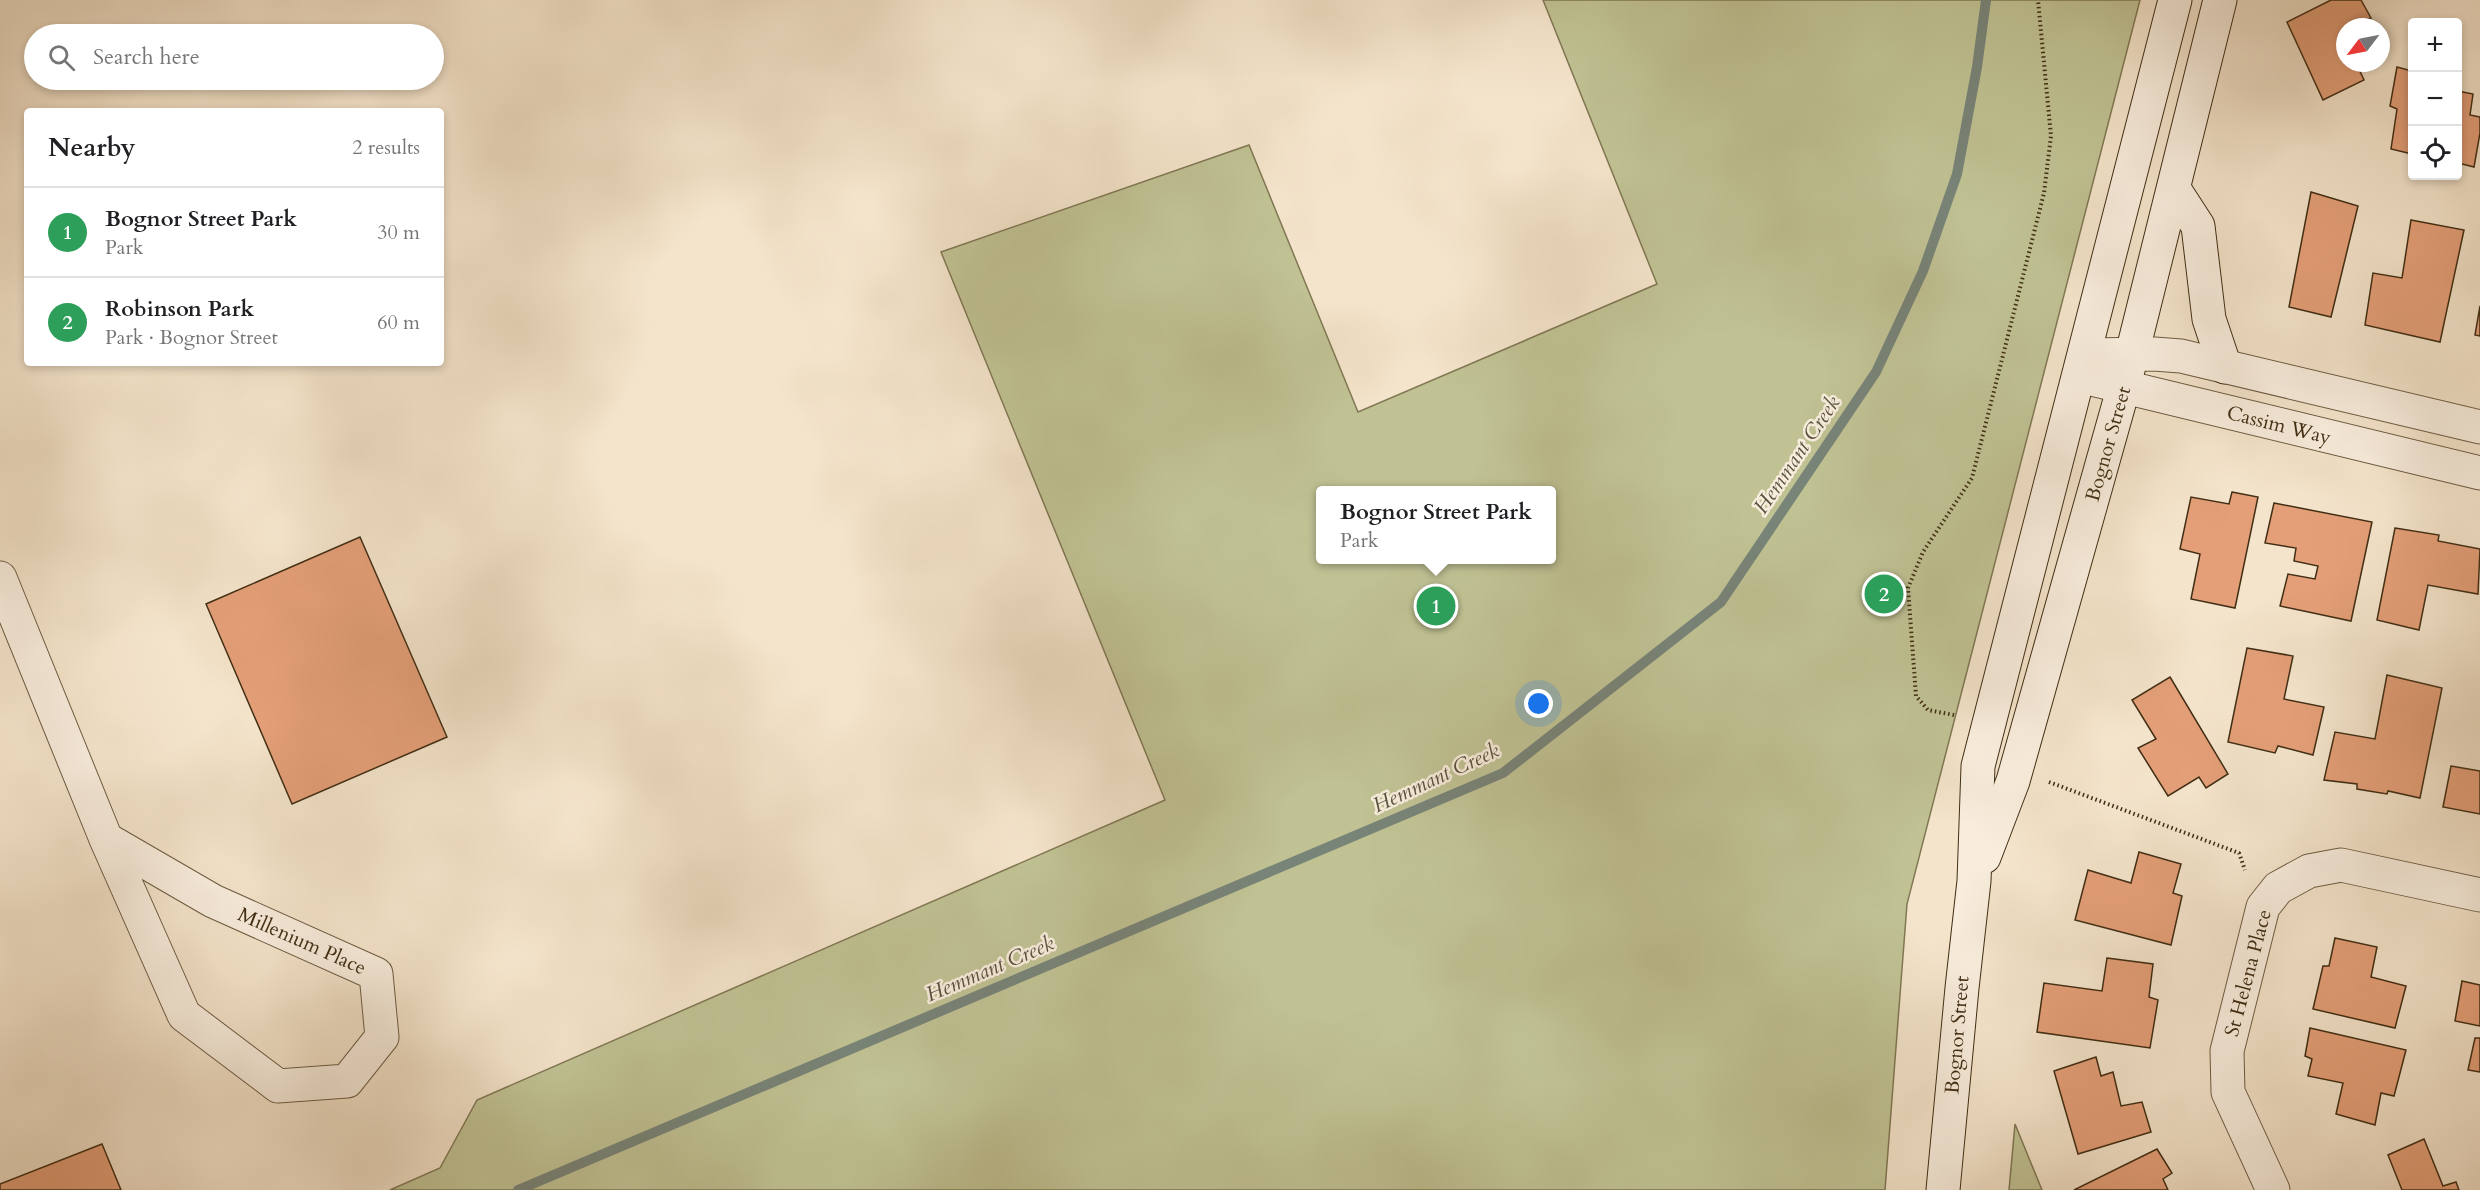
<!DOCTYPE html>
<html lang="en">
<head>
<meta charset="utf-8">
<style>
  body { margin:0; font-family:Cardo,serif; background:#f2f2f2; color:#202124 }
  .controls { position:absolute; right:18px; top:18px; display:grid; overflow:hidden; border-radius:6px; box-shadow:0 3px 9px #0003 }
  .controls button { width:54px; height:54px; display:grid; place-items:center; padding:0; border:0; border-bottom:2px solid #e0e0e0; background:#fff; color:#202124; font:30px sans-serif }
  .compass { position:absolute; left:2336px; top:18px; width:54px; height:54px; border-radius:50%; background:#fff; box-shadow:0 3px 9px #0003; rotate:238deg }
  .you { position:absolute; left:1539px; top:704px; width:21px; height:21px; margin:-15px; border:4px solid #fff; border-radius:50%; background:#1a73e8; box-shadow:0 0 0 9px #1a73e833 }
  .badge { display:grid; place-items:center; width:39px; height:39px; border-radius:50%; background:#8f2418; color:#fff; font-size:20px; font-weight:700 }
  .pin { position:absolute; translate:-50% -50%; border:3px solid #fff; box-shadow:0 2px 6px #0006 }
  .popup { position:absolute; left:1316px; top:486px; width:240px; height:78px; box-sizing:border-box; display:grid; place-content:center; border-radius:6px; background:#fff; filter:drop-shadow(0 2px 4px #0005); font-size:20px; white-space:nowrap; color:#757577 }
  .popup b { font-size:22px; color:#202124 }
  .popup::after { content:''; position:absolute; left:50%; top:100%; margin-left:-12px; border:12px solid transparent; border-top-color:#fff }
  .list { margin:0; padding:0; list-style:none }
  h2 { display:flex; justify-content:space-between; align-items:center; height:78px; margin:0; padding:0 24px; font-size:26px }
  h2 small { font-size:20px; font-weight:400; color:#757577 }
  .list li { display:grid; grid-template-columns:39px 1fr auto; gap:18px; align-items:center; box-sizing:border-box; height:90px; padding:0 24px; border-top:2px solid #e0e0e0 }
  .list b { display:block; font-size:22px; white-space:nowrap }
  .list p { margin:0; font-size:20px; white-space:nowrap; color:#757577 }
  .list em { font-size:20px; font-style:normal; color:#757577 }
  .icon { flex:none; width:33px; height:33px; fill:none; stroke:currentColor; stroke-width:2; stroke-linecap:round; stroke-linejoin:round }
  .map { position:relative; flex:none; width:2480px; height:1190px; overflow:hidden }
  .search { position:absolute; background:#fff; box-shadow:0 3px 9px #0003; left:24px; top:24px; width:420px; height:66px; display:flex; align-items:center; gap:15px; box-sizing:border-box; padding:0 21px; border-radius:33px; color:#757577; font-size:22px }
  .panel { position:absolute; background:#fff; box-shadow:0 3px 9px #0003; left:24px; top:108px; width:420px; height:258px; border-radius:6px }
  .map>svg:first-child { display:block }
  .green { fill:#c0c294; stroke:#807854; stroke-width:1.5; fill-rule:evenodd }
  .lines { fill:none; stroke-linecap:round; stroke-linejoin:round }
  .stream { stroke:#788478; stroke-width:10 }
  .building { fill:#e49f78; stroke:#412e14; stroke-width:1.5 }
  .street-casing { stroke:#6e5c42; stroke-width:35 }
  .secondary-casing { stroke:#412e14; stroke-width:35 }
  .path { stroke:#412e14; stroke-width:4; stroke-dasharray:1.5 3; stroke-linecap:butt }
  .street { stroke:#f8eddd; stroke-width:33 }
  .secondary { stroke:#f8eddd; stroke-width:33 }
  .labels { text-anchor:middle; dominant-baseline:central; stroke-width:5; stroke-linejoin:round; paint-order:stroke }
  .street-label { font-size:20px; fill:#412e14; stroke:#f8eddd }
  .water-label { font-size:21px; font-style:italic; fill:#58523e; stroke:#f8eddd }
</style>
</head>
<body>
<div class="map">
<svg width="2480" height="1190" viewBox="0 0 2480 1190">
  <rect width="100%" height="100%" fill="#f4e4cb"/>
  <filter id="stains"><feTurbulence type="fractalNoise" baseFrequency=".00333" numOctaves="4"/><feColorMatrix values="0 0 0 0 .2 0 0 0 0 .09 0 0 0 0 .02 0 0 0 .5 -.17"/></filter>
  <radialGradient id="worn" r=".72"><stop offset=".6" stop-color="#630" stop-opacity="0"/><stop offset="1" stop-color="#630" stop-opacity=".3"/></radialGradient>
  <!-- green -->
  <g class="green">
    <path d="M 1543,0 L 2140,0 L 1907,904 L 1885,1190 L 390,1190 L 440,1168 L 477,1100 L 1165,800 L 941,252 L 1249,145 L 1358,412 L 1657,284 ZM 1320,490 L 1552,490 L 1552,560 L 1320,560 Z"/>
    <path d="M 2015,1124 L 2042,1190 L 2009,1190 Z"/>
  </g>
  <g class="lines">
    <!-- stream -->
    <path class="stream" d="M 518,1190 L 1503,773 L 1721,602 L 1876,372 L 1923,271 L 1957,174 L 1977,67 L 1986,0"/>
  </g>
  <!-- building -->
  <g class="building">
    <path d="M 2331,0 L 2361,0 L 2371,18 L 2351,25 L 2352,27 L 2345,27 L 2345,63 L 2360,63 L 2357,65 L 2364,80 L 2323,100 L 2287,22 Z"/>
    <path d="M 2397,67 L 2412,71 L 2412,154 L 2391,149 L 2397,109 L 2390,106 Z"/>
    <path d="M 2458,91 L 2473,94 L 2470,115 L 2480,117 L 2480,133 L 2474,167 L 2458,163 Z"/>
    <path d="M 2311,192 L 2358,206 L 2331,317 L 2289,307 Z"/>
    <path d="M 2411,220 L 2464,230 L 2440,342 L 2365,325 L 2373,273 L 2402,278 Z"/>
    <path d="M 2480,306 L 2480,336 L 2475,335 Z"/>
    <path d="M 2232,492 L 2258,497 L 2235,608 L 2191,599 L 2200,554 L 2180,549 L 2191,497 L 2229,504 Z"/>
    <path d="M 2274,503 L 2372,522 L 2351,621 L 2280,606 L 2288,574 L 2315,579 L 2318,566 L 2294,561 L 2296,548 L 2265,543 Z"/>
    <path d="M 2395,528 L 2439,535 L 2438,541 L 2480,549 L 2478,594 L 2428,585 L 2419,630 L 2377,620 Z"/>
    <path d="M 360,537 L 447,737 L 292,804 L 206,604 Z"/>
    <path d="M 2247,648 L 2293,656 L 2284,699 L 2324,707 L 2313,755 L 2278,746 L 2275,753 L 2228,742 Z"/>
    <path d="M 2387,675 L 2442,688 L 2420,798 L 2388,791 L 2387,794 L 2357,789 L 2357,784 L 2324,780 L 2335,732 L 2375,739 Z"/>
    <path d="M 2170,677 L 2228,774 L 2206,788 L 2199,777 L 2168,796 L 2138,748 L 2156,739 L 2132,700 Z"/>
    <path d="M 2451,766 L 2480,771 L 2480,814 L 2443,807 Z"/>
    <path d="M 2139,852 L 2181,864 L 2173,893 L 2182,896 L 2171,945 L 2075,920 L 2088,870 L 2131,883 Z"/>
    <path d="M 2335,938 L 2377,947 L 2371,977 L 2406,986 L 2395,1028 L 2313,1009 L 2323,966 L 2329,966 Z"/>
    <path d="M 2107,958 L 2153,964 L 2149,997 L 2158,1000 L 2150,1048 L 2037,1032 L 2044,983 L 2102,991 Z"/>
    <path d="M 2462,981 L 2480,985 L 2480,1026 L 2455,1021 Z"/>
    <path d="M 2310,1028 L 2406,1050 L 2394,1096 L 2381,1093 L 2375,1125 L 2336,1114 L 2343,1083 L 2308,1076 L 2312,1059 L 2305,1056 Z"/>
    <path d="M 2475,1038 L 2480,1038 L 2480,1072 L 2468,1070 Z"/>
    <path d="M 2096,1057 L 2101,1076 L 2113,1072 L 2121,1106 L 2142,1102 L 2151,1132 L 2078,1154 L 2054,1071 Z"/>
    <path d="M 2424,1139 L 2443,1186 L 2456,1182 L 2459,1190 L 2402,1190 L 2388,1155 Z"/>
    <path d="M 102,1144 L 121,1190 L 0,1190 L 0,1184 Z"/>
    <path d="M 2157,1149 L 2172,1173 L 2163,1179 L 2168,1190 L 2074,1190 Z"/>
  </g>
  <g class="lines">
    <!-- street casing -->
    <g class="street-casing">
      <g id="street">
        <path d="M 2085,355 L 2154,354 L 2181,356 L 2480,427"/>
        <path d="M 2079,376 L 2480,473"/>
        <path d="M 0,578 L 106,839 L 184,1015 L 278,1086 L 347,1081 L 382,1037 L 376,974 L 213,901 L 106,839"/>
        <path d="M 2273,1190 L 2228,1092 L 2227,1051 L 2263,907 L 2278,888 L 2309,871 L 2341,865 L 2480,895"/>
      </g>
    </g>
    <!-- secondary casing -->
    <g class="secondary-casing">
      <g id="secondary">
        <path d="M 2174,189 L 2198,226 L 2209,319 L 2225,367"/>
        <path d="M 1984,857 L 2013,781 L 2124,386 L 2220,0"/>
        <path d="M 1943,1190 L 1962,988 L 1974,881 L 1978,766 L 2175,0"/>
      </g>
    </g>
    <!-- path -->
    <g class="path">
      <path d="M 1954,715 L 1928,710 L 1916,696 L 1908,588 L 1923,552 L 1972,478 L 2044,193 L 2051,136 L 2038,0"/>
      <path d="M 2049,782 L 2239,853 L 2245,870"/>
    </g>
    <!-- street -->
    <use href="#street" class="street"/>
    <!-- secondary -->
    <use href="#secondary" class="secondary"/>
  </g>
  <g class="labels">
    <!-- street labels -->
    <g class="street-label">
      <text transform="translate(2279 425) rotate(14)">Cassim Way</text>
      <text transform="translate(2108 444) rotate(-74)">Bognor Street</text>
      <text transform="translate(302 941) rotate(24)">Millenium Place</text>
      <text transform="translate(2248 973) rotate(-75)">St Helena Place</text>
      <text transform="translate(1957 1035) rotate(-85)">Bognor Street</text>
    </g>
    <!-- water labels -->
    <g class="water-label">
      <text transform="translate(1797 455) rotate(-56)">Hemmant Creek</text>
      <text transform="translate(1436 778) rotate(-25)">Hemmant Creek</text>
      <text transform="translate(990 969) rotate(-23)">Hemmant Creek</text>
    </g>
  </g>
  <rect width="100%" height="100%" filter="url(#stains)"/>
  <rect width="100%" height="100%" fill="url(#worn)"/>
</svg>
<div class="controls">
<button>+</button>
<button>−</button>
<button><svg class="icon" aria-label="locate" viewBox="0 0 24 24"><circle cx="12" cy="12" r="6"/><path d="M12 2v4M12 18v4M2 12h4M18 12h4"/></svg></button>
</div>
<svg class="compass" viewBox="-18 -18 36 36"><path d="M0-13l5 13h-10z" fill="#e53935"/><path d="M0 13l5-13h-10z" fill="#757577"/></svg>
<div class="you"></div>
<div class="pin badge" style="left:1436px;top:606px;background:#2e9e5b">1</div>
<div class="popup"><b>Bognor Street Park</b>Park</div>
<div class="pin badge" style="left:1884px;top:594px;background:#2e9e5b">2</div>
<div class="search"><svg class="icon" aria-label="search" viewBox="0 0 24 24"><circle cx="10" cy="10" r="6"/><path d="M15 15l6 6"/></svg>Search here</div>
<section class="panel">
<h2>Nearby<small>2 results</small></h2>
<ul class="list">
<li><span class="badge" style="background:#2e9e5b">1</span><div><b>Bognor Street Park</b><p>Park</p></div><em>30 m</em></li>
<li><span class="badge" style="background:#2e9e5b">2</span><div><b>Robinson Park</b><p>Park · Bognor Street</p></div><em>60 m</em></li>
</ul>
</section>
</div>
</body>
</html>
